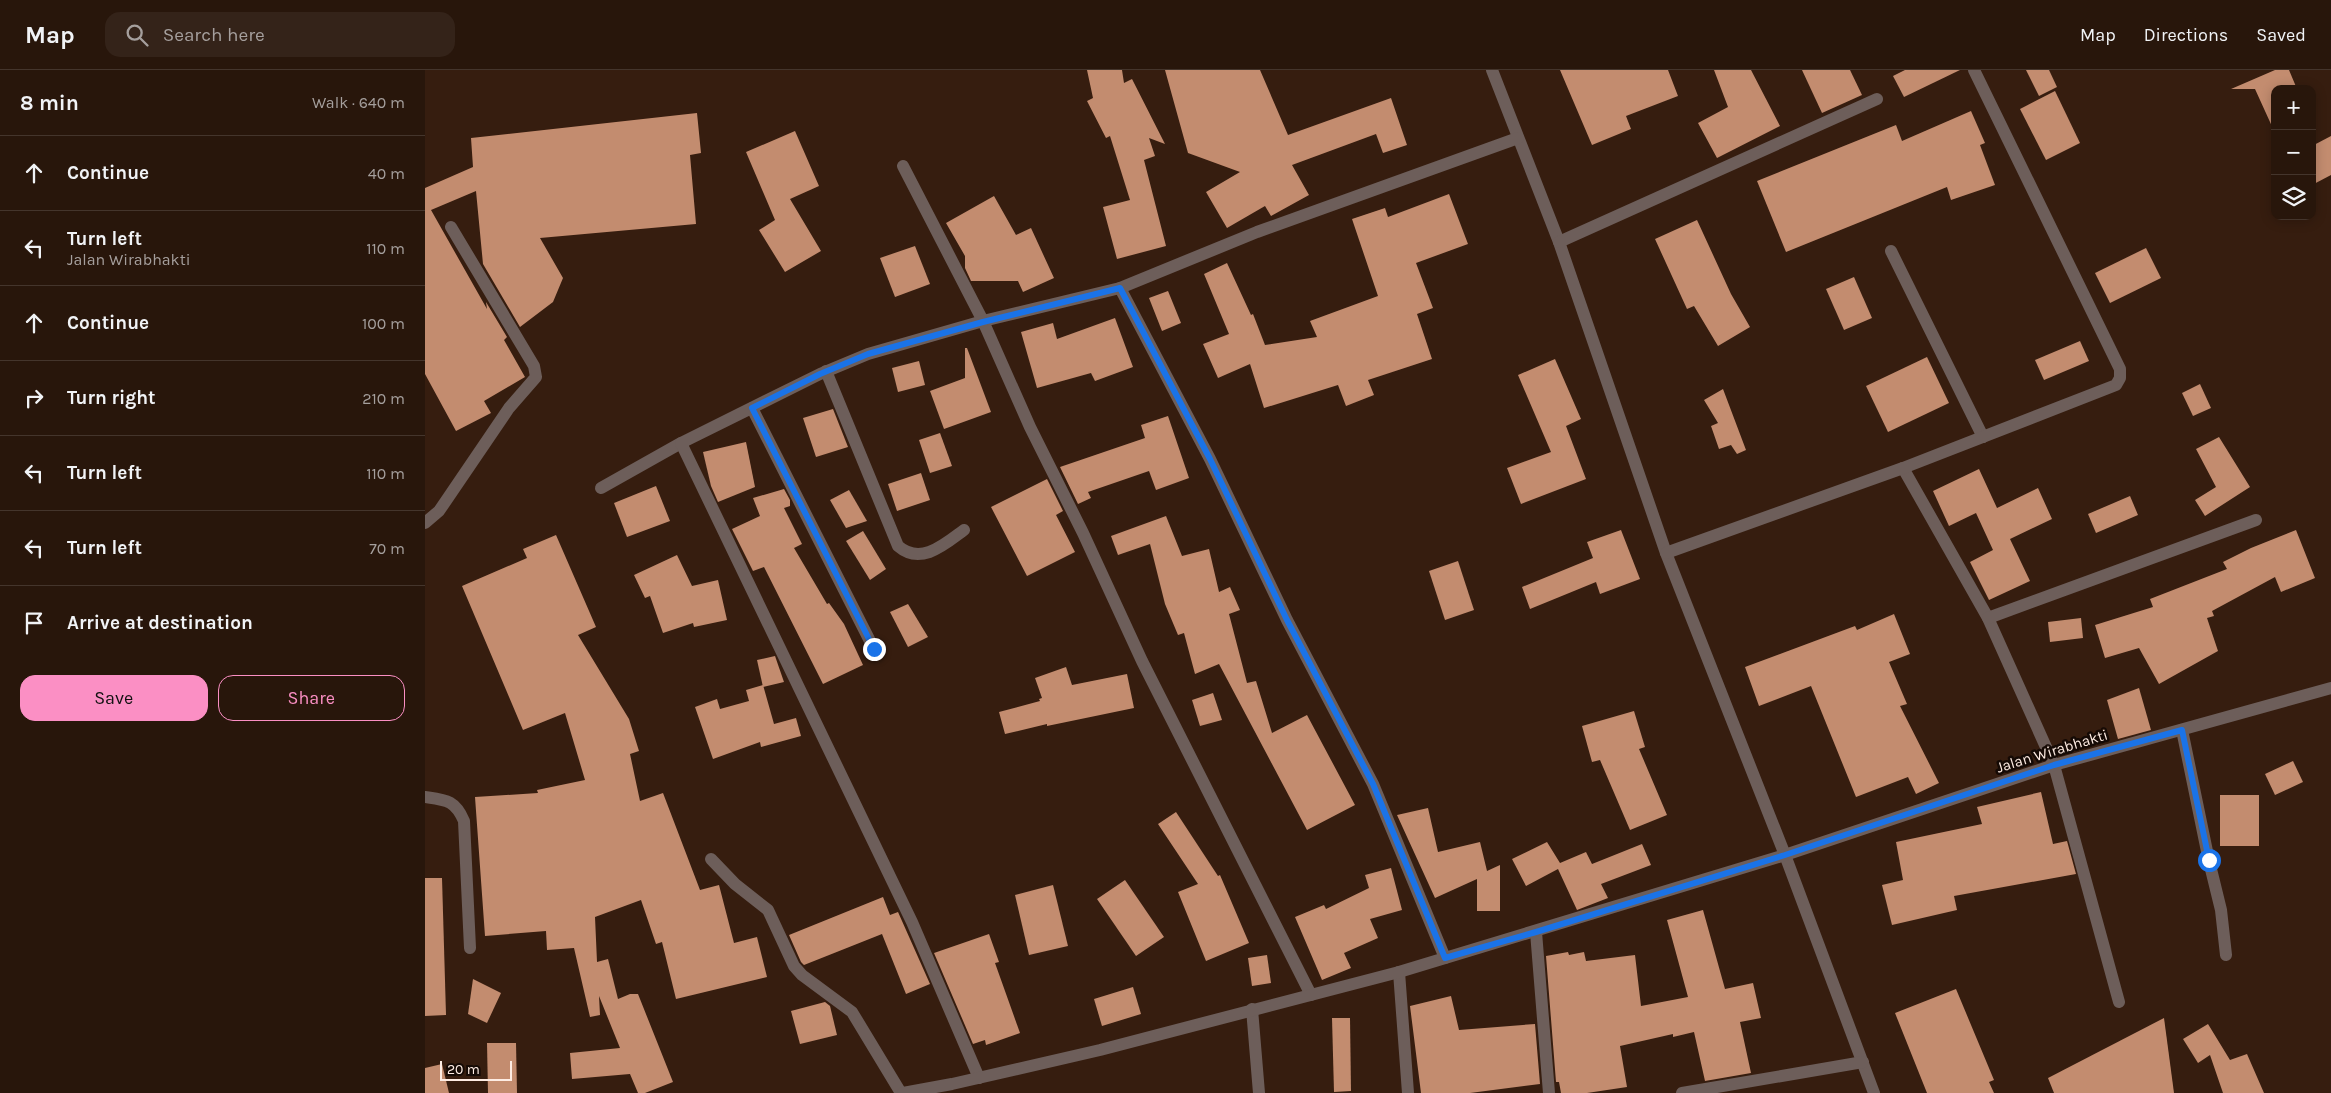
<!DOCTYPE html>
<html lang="en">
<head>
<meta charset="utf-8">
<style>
  body { margin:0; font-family:Karla,sans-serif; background:#342319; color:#f1f3f6 }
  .controls { position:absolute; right:15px; top:15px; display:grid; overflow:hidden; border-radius:10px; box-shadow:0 2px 12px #0003 }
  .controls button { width:45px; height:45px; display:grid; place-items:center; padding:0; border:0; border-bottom:1px solid #44352c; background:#28160b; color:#f1f3f6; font:25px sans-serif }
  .scale { position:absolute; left:15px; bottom:12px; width:72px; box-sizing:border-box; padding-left:5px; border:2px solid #feece3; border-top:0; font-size:14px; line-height:18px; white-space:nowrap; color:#feece3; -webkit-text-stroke:4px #150a05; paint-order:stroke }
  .stop { position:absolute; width:15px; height:15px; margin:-11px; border:4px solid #1a73e8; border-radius:50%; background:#fff }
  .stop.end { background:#1a73e8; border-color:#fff; box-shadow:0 1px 5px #0008 }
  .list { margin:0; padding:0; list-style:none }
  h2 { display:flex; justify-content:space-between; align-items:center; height:65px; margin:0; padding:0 20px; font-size:21px }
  h2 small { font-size:16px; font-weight:400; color:#a59f9d }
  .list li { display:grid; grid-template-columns:32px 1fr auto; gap:15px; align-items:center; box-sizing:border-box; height:75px; padding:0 20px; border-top:1px solid #44352c }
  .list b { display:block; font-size:19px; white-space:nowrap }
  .list p { margin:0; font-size:16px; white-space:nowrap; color:#a59f9d }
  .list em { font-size:16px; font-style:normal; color:#a59f9d }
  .actions { display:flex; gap:10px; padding:15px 20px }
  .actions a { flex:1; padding:11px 0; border:1px solid #fb8fc4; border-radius:15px; text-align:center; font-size:18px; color:#fb8fc4 }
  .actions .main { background:#fb8fc4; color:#111 }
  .icon { flex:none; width:28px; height:28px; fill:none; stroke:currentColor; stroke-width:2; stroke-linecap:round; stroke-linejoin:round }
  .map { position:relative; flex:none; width:1906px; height:1023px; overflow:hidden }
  header { display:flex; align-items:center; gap:30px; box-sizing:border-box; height:70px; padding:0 25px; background:#28160b; border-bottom:1px solid #44352c }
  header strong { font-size:24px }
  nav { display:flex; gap:28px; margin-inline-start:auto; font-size:18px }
  .search { width:350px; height:45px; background:#342319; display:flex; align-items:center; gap:12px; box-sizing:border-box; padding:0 18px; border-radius:15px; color:#a59f9d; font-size:19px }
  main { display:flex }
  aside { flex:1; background:#28160b }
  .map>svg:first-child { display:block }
  .building { fill:#c38c6f }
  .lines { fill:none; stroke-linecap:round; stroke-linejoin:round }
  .minor { stroke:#6d5e5a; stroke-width:12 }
  .route { stroke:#1a73e8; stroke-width:6 }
  .labels { text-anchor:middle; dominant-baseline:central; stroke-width:5; stroke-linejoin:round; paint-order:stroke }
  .street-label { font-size:15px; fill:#feece3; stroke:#150a05 }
</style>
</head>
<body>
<header>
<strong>Map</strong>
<div class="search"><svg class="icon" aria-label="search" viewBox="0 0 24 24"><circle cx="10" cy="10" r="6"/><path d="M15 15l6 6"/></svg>Search here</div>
<nav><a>Map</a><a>Directions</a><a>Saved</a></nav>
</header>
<main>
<aside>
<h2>8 min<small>Walk · 640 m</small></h2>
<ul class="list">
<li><svg class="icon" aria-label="ahead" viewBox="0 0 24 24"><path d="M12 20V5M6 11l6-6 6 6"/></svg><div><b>Continue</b></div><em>40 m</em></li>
<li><svg class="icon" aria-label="left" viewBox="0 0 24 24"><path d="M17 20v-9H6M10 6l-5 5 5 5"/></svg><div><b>Turn left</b><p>Jalan Wirabhakti</p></div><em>110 m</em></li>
<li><svg class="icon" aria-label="ahead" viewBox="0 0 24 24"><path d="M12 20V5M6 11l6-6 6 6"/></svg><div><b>Continue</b></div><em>100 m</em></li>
<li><svg class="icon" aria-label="right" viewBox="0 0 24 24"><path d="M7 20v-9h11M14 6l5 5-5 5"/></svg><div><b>Turn right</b></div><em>210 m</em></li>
<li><svg class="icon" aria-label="left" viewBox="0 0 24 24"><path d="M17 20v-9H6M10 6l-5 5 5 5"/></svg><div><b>Turn left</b></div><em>110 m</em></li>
<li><svg class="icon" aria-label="left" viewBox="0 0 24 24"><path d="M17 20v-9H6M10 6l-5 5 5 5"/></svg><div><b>Turn left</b></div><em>70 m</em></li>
<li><svg class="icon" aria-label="arrive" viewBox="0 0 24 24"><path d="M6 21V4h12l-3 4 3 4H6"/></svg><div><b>Arrive at destination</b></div></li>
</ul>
<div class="actions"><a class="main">Save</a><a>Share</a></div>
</aside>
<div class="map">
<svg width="1906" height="1023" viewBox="0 0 1906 1023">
  <rect width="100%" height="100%" fill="#361d0f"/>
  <!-- building -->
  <g class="building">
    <path d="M 662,0 L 697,0 L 699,13 L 707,9 L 740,74 L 724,68 L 730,86 L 719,90 L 741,176 L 692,189 L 678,137 L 705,130 L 685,66 L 681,68 L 662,31 L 668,28 Z"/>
    <path d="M 740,0 L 835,0 L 863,65 L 966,28 L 982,75 L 958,83 L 951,64 L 867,95 L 884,125 L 846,146 L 840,136 L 802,158 L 781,122 L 815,102 L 763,83 Z"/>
    <path d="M 1135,0 L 1243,0 L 1253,26 L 1201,46 L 1206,59 L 1167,75 Z"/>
    <path d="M 1289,0 L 1326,0 L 1355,56 L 1292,88 L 1273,53 L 1303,37 Z"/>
    <path d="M 1377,0 L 1425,0 L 1437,25 L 1397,43 Z"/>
    <path d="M 1480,0 L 1535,0 L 1479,27 L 1468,6 Z"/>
    <path d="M 1601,0 L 1624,0 L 1632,17 L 1614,26 Z"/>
    <path d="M 1850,0 L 1864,0 L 1872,19 L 1850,19 L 1850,63 L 1830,19 L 1806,19 Z"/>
    <path d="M 1630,21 L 1655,73 L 1621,90 L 1595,39 Z"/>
    <path d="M 1546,41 L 1560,73 L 1555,75 L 1570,115 L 1526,130 L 1522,117 L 1361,182 L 1332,111 L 1471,55 L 1477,71 Z"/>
    <path d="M 272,43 L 276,83 L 265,85 L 271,154 L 115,168 L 138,208 L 128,232 L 95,257 L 58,194 L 51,121 L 6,140 L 62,239 L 61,232 L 82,267 L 79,270 L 100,307 L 59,331 L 66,343 L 31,361 L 0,304 L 0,118 L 48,97 L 46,68 Z"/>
    <path d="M 370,61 L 394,116 L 365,129 L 396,181 L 360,202 L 334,160 L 350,150 L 321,82 Z"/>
    <path d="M 1906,66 L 1906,105 L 1887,115 L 1887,76 Z"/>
    <path d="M 1024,124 L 1043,174 L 991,193 L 1008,238 L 992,244 L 1007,289 L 943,310 L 949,325 L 921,336 L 913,315 L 839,338 L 825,294 L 793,308 L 778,274 L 804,264 L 779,204 L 802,193 L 826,245 L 828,244 L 840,275 L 892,267 L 885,251 L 953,226 L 927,149 L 960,138 L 963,147 Z"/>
    <path d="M 569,126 L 591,165 L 606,158 L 629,208 L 598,222 L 593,211 L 546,211 L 540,198 L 540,186 L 521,153 Z"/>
    <path d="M 1272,150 L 1306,224 L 1325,257 L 1293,276 L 1269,236 L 1262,239 L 1230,169 Z"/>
    <path d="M 490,176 L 505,214 L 470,227 L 455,188 Z"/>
    <path d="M 1721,178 L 1736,208 L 1685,233 L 1670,203 Z"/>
    <path d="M 1429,207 L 1447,248 L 1419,260 L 1401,219 Z"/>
    <path d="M 743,221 L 756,253 L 737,261 L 724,228 Z"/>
    <path d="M 690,248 L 708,297 L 670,311 L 666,303 L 612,318 L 596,262 L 628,253 L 632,269 Z"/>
    <path d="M 1655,271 L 1664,291 L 1619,310 L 1610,290 Z"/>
    <path d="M 540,278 L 542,278 L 566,342 L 519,359 L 505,321 L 540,308 Z"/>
    <path d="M 1502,287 L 1524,333 L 1463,362 L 1441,316 Z"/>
    <path d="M 1130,289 L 1156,349 L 1141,356 L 1161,409 L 1096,434 L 1082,398 L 1126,382 L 1093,305 Z"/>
    <path d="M 494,291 L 500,315 L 473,322 L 467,298 Z"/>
    <path d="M 1775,314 L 1786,338 L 1768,346 L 1757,323 Z"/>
    <path d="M 1298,319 L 1321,380 L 1312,384 L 1306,375 L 1294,379 L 1286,356 L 1293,353 L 1279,330 Z"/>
    <path d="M 408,339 L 423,377 L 391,387 L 378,348 Z"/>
    <path d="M 743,346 L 764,408 L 731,420 L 724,401 L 663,422 L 666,428 L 653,434 L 635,397 L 720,368 L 716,355 Z"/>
    <path d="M 515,363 L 527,396 L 505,403 L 494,370 Z"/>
    <path d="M 1794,367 L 1825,417 L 1780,446 L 1770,430 L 1791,417 L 1771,379 Z"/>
    <path d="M 321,372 L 330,417 L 293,432 L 286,416 L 278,382 Z"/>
    <path d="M 1554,399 L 1572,438 L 1613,418 L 1627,449 L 1585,469 L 1605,511 L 1564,530 L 1545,492 L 1568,480 L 1551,443 L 1524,456 L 1508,421 Z"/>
    <path d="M 496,403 L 505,430 L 472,441 L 463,414 Z"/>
    <path d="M 622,409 L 638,441 L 631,445 L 650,482 L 602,506 L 566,437 Z"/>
    <path d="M 231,416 L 245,451 L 202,467 L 189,433 Z"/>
    <path d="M 359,419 L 365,430 L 365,436 L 359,438 L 377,474 L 369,478 L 402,534 L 404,533 L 419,554 L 438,595 L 398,614 L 339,497 L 328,501 L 307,459 L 335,446 L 328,428 Z"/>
    <path d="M 424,420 L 442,451 L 421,458 L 405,430 Z"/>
    <path d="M 1705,426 L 1713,445 L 1671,463 L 1663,444 Z"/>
    <path d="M 741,446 L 757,486 L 784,479 L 794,522 L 805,517 L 815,540 L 804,544 L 822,613 L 831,611 L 847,663 L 882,645 L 930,735 L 882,760 L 794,594 L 770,604 L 759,563 L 753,565 L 740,534 L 725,474 L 693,485 L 686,466 Z"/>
    <path d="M 1196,460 L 1215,509 L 1175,524 L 1171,512 L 1105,539 L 1097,517 L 1168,488 L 1162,472 Z"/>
    <path d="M 1871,460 L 1890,508 L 1856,522 L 1850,507 L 1787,541 L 1789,546 L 1782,548 L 1793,581 L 1734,614 L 1714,578 L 1680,588 L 1670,555 L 1728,537 L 1725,529 L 1802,499 L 1798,492 L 1826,478 Z"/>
    <path d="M 438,461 L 461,499 L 445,510 L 421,471 Z"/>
    <path d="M 131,465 L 171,557 L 153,565 L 204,649 L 214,681 L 205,684 L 215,731 L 238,723 L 275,820 L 294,815 L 309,873 L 332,867 L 342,907 L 251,929 L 237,872 L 231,874 L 216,830 L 170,847 L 172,892 L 183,889 L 193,929 L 205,924 L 213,924 L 248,1012 L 220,1023 L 213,1023 L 205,1004 L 147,1009 L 145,983 L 195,978 L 174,926 L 175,945 L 165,947 L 149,878 L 122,880 L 121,861 L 60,866 L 50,727 L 113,723 L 112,720 L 160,710 L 140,643 L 98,660 L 37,516 L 102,488 L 98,479 Z"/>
    <path d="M 252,485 L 267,516 L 293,510 L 302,550 L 269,557 L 268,553 L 238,563 L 225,526 L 220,528 L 209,505 Z"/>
    <path d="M 1033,491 L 1049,540 L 1020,550 L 1004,501 Z"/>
    <path d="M 483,534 L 503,567 L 483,577 L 465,542 Z"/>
    <path d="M 1469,544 L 1485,584 L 1464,592 L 1482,634 L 1475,636 L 1514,713 L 1491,724 L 1483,707 L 1431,727 L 1386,616 L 1334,636 L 1320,597 L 1430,556 L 1432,560 Z"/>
    <path d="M 1656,548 L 1658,568 L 1625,572 L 1623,552 Z"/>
    <path d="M 350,586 L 359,612 L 338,617 L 332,590 Z"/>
    <path d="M 641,597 L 647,615 L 702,604 L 709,638 L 622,656 L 622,654 L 580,664 L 574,642 L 615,631 L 614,629 L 617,628 L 610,608 Z"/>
    <path d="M 338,615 L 349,654 L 371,648 L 376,666 L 336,677 L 335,672 L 288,689 L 270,637 L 292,629 L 295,639 L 324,631 L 321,620 Z"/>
    <path d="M 1714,618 L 1726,660 L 1693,669 L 1682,630 Z"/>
    <path d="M 788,623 L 797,650 L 775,656 L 767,630 Z"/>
    <path d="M 1209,641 L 1220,677 L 1214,679 L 1242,745 L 1205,760 L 1175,690 L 1167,692 L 1157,656 Z"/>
    <path d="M 1868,691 L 1878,712 L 1850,725 L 1840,704 Z"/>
    <path d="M 1616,722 L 1628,774 L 1642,771 L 1651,804 L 1529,826 L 1532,840 L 1467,855 L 1457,815 L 1478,810 L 1471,772 L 1557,754 L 1552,737 Z"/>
    <rect x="1795" y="725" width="39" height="51"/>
    <path d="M 1003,738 L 1013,782 L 1055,772 L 1062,801 L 1075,795 L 1075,841 L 1052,841 L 1052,809 L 1010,828 L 972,745 Z"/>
    <path d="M 751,742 L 793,806 L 795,805 L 824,873 L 781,891 L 753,822 L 773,814 L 733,754 Z"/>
    <path d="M 1122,772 L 1135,793 L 1161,782 L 1167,794 L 1217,774 L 1226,795 L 1176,814 L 1183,828 L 1152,840 L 1133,799 L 1101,816 L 1087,789 Z"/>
    <path d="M 966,798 L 977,840 L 945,849 L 953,868 L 919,883 L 926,898 L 897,910 L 870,847 L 899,835 L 901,839 L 944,818 L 940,805 Z"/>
    <path d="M 0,808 L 17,808 L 21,945 L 0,946 Z"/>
    <path d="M 700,810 L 739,867 L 711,886 L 672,829 Z"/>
    <path d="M 628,815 L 643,876 L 604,885 L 590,825 Z"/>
    <path d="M 458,827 L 465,845 L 473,842 L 505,914 L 481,924 L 457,864 L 379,895 L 376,892 L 364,865 Z"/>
    <path d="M 1278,840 L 1300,919 L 1328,913 L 1336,948 L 1315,952 L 1326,1003 L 1280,1011 L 1269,962 L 1248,967 L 1248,964 L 1195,976 L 1202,1017 L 1162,1023 L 1136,1023 L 1134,1012 L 1131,1012 L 1121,886 L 1143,882 L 1144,885 L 1159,882 L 1161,891 L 1210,885 L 1216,936 L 1263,927 L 1242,850 Z"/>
    <path d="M 564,864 L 574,892 L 570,893 L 595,963 L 561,975 L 560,970 L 548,974 L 509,883 Z"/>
    <path d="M 842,885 L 846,913 L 827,916 L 823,888 Z"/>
    <path d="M 48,909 L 76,923 L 62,953 L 43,944 Z"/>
    <path d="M 708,917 L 716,944 L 677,956 L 669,929 Z"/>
    <path d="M 1531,919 L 1569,1010 L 1564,1012 L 1569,1023 L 1502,1023 L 1470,943 Z"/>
    <path d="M 1026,926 L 1034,960 L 1110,954 L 1115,1014 L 1045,1023 L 996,1023 L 985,936 Z"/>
    <path d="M 400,932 L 405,936 L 412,965 L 375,974 L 366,941 Z"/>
    <path d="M 907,948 L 925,948 L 926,1021 L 909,1022 Z"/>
    <path d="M 1739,948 L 1749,1023 L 1629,1023 L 1623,1008 Z"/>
    <path d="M 1783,954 L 1805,990 L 1822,984 L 1839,1023 L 1798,1023 L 1785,985 L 1773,993 L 1758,969 Z"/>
    <path d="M 62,973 L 91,973 L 92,1023 L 63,1023 Z"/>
    <path d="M 17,994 L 24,1023 L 0,1023 L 0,998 Z"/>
  </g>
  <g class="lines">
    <!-- minor -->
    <g class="minor">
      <path d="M 1067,0 L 1134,172 L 1241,483 L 1360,785 L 1449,1023"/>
      <path d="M 478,96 L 558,251 L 605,357 L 658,463 L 717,591 L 886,925"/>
      <path d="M 1134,172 L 1452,29"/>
      <path d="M 1466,181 L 1558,367"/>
      <path d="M 695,218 L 785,389 L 862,550 L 948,714 L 1020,888"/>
      <path d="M 401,301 L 473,476 C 496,496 520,474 539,460"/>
      <path d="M 327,338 L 449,579"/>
      <path d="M 1478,398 L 1563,548 L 1629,695 L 1694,932"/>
      <path d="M 176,418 L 256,373"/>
      <path d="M 0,453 L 14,441 L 84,338 L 111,307 L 109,296 L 26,157"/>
      <path d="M 1241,483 L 1478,398 L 1691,315 L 1695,308 L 1695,299 L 1549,0"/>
      <path d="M 1563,548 L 1831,450"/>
      <path d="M 1757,660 L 1784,791 L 1796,840 L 1801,885"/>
      <path d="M 0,727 C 21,730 30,730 39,751 L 45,878"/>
      <path d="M 286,789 L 310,814 L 343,840 L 369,896 L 377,905 L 427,942 L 476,1023"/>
      <path d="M 1111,862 L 1124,1023"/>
      <path d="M 974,902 L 983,1023"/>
      <path d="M 827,939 L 834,1023"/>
      <path d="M 554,1008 L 487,852 L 256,373 L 395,304 L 443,284 L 558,251 L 695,218 L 832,162 L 1093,68"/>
      <path d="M 478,1023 L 527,1014 L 675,980 L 974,902 L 1360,785 L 1629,695 L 1906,618"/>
      <path d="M 1257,1023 L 1438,992"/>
    </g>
  </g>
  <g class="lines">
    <!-- route -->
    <path class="route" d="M 449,579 L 327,338 L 395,304 L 443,284 L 558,252 L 695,218 L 785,389 L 862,550 L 948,714 L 1020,888 L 1111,862 L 1360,785 L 1629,695 L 1757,660 L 1784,790"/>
  </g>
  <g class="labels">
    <!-- street labels -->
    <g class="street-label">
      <text transform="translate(1627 681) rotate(-17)">Jalan Wirabhakti</text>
    </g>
  </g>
</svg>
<div class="controls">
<button>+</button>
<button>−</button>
<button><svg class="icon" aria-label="layers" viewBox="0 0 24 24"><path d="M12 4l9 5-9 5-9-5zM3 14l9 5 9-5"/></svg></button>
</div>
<div class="scale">20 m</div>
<div class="stop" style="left:1784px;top:790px"></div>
<div class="stop end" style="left:449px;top:579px"></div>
</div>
</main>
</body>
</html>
